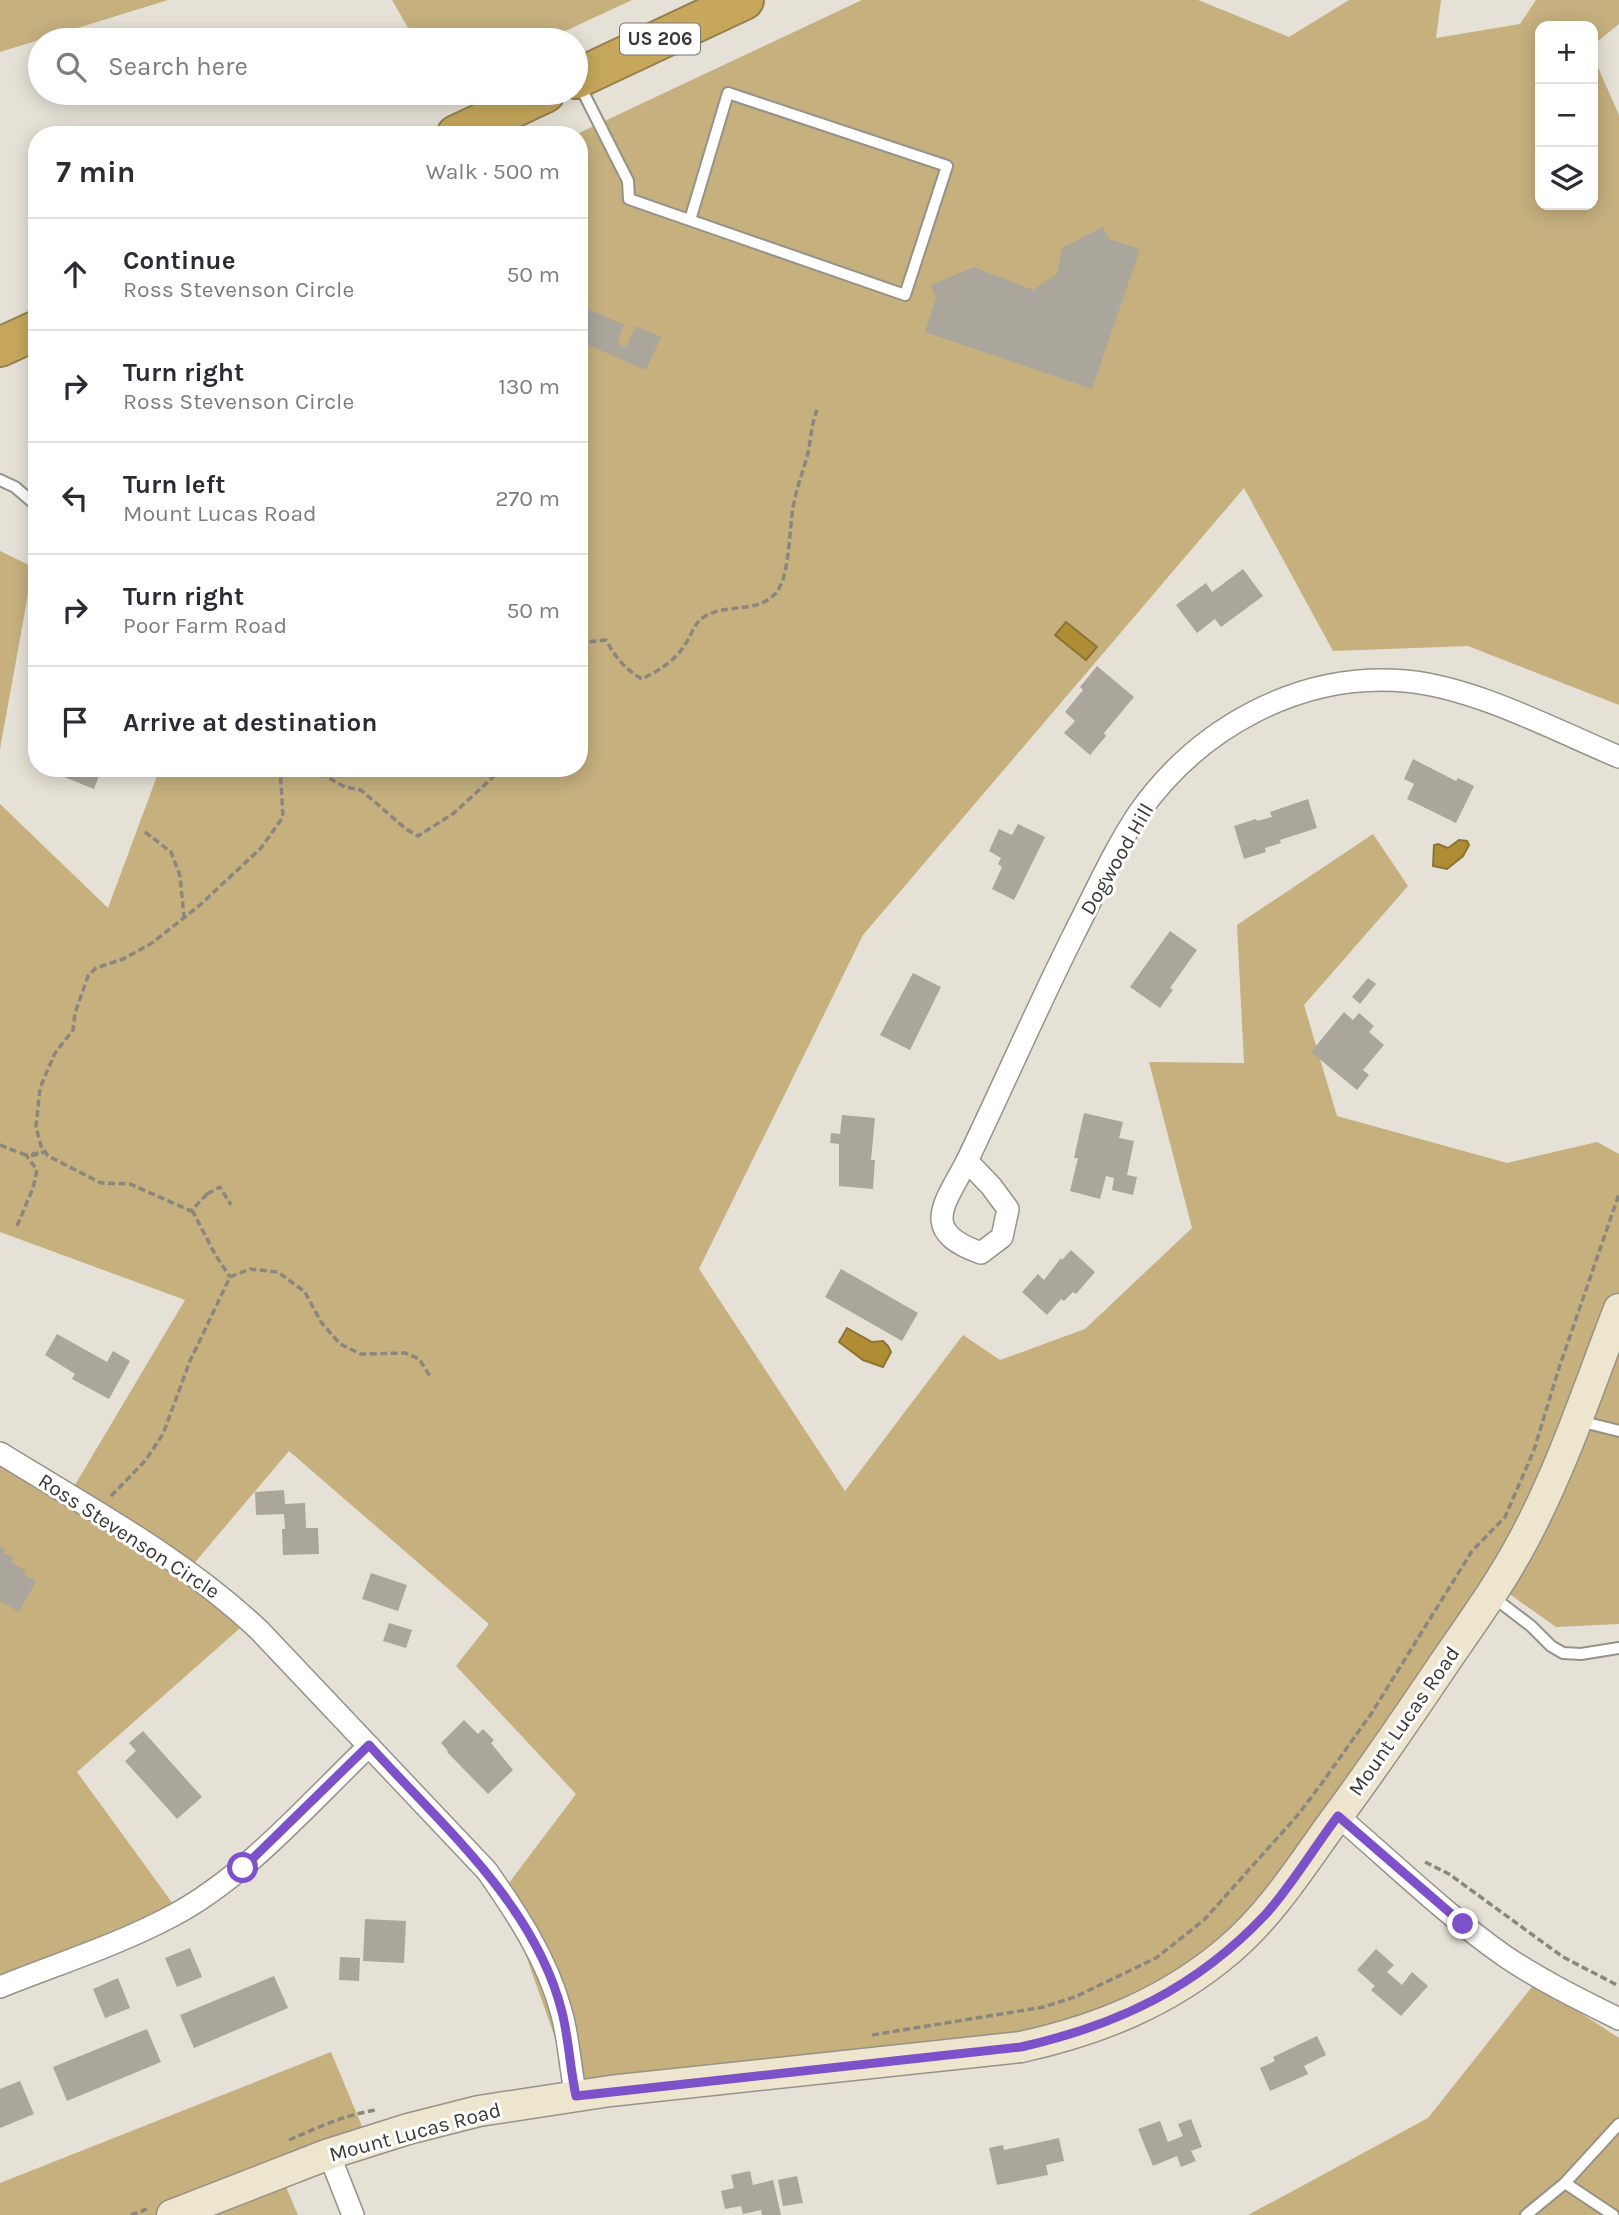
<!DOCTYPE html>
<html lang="en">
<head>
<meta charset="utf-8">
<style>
  body { margin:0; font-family:Karla,sans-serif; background:#f2f2f3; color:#2b2b33 }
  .controls { position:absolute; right:21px; top:21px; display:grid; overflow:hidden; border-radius:14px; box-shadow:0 4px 18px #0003 }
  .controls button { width:63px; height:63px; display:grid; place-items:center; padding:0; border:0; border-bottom:2px solid #e1e1e2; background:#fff; color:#2b2b33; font:35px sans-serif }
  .stop { position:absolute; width:21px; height:21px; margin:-16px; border:5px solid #7d51c9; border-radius:50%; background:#fff }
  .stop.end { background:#7d51c9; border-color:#fff; box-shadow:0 2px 7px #0008 }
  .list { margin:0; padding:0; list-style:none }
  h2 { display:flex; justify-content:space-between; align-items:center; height:91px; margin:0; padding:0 28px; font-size:30px }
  h2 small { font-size:23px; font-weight:400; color:#7c7c81 }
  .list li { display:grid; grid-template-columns:46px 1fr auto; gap:21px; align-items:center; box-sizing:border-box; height:112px; padding:0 28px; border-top:2px solid #e1e1e2 }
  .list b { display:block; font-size:26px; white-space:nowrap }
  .list p { margin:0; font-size:23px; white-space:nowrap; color:#7c7c81 }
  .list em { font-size:23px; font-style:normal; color:#7c7c81 }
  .icon { flex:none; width:38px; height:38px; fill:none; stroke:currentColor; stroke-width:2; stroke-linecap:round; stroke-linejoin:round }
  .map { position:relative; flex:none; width:1619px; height:2215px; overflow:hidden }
  .search { position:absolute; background:#fff; box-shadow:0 4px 18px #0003; left:28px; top:28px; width:560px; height:77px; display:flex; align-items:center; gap:18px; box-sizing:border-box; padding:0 24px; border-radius:38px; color:#7c7c81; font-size:26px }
  .panel { position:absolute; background:#fff; box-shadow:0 4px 18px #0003; left:28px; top:126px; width:560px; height:651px; border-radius:28px }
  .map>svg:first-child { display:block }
  .green { fill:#c5b07e }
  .water { fill:#af8d34; stroke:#8c7434; stroke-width:2 }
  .building { fill:#aaa69c }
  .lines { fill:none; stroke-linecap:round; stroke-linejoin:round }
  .lane-casing { stroke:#969288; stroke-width:14 }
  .street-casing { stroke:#969288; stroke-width:24 }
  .secondary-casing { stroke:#969288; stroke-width:33 }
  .highway-casing { stroke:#95804e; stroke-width:42 }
  .path { stroke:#8a877f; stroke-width:3.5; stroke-dasharray:7 3.5; stroke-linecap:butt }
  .lane { stroke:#fff; stroke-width:10 }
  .street { stroke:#fff; stroke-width:21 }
  .secondary { stroke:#eee5ce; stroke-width:30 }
  .highway { stroke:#c6a75b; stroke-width:38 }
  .route { stroke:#7d51c9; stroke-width:9 }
  .labels { text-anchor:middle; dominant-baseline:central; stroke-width:6; stroke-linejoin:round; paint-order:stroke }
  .shield { fill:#fff; stroke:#767472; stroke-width:2 }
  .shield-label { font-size:19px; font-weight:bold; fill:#3b3935 }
  .street-label { font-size:21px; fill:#3b3935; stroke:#fff }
</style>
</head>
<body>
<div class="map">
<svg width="1619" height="2215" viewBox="0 0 1619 2215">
  <rect width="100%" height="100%" fill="#e5e1d6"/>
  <!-- green -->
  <g class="green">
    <path d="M 0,0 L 168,0 L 0,52 Z"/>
    <path d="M 392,0 L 632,0 L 546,40 L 415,40 Z"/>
    <path d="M 862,0 L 1198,0 L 1289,37 L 1349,0 L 1441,0 L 1436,38 L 1520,24 L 1536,0 L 1619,0 L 1619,24 L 1593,45 L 1593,26 L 1540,26 L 1540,205 L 1593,205 L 1593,56 L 1619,115 L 1619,705 L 1468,646 L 1333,651 L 1244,488 L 863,935 L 699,1269 L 845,1491 L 963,1335 L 1000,1360 L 1085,1329 L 1192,1228 L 1149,1062 L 1244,1063 L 1237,925 L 1373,834 L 1408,886 L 1304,1005 L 1337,1116 L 1507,1163 L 1597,1142 L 1619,1154 L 1619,1624 L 1556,1627 L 1494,1583 L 1224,1949 L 1093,2027 L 580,2108 L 503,1891 L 576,1794 L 456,1666 L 489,1624 L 289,1451 L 191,1567 L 247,1622 L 77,1772 L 184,1919 L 0,1996 L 0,1460 L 66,1500 L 185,1300 L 0,1232 L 0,804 L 108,908 L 160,768 L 579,768 L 579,135 L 575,135 Z"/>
    <path d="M 0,551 L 33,567 L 0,749 Z"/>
    <path d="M 1535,1983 L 1619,2038 L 1619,2215 L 1248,2215 L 1428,2118 Z"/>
    <path d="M 331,2052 L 374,2155 L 286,2187 L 298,2215 L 0,2215 L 0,2183 Z"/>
  </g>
  <!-- water -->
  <g class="water">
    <path d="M 1066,622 L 1097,647 L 1086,660 L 1055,635 Z"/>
    <path d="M 1459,840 L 1467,841 L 1469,845 L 1463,856 L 1447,869 L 1433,866 L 1434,845 L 1438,844 L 1448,848 Z"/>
    <path d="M 847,1328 L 872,1342 L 883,1341 L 888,1346 L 891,1352 L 883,1367 L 863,1360 L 839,1342 Z"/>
  </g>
  <!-- building -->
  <g class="building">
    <path d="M 1103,227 L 1109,239 L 1140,249 L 1092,389 L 925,332 L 936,297 L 931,285 L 974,267 L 1033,290 L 1057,274 L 1062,248 Z"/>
    <path d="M 579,305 L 624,325 L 617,343 L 626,347 L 636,326 L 661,337 L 646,370 L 579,341 Z"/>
    <path d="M 1243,569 L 1263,596 L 1221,627 L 1215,619 L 1197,633 L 1176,605 L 1206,583 L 1212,592 Z"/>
    <path d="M 1097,666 L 1134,697 L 1104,733 L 1106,736 L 1090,755 L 1064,733 L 1075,721 L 1065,712 L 1083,690 L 1080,687 Z"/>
    <path d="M 1413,759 L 1456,781 L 1458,778 L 1474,786 L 1456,823 L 1407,799 L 1414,784 L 1404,779 Z"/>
    <path d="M 50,768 L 102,768 L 94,789 L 49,771 Z"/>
    <path d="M 1308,799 L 1317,828 L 1280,840 L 1281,843 L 1265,848 L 1266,852 L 1244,859 L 1234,826 L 1256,819 L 1257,821 L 1272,817 L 1270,812 Z"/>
    <path d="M 1018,824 L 1045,837 L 1014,900 L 992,889 L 1002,867 L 998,864 L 1001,858 L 989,851 L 999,829 L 1012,835 Z"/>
    <path d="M 1170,931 L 1197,950 L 1170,988 L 1173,990 L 1160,1008 L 1130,987 Z"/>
    <path d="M 913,973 L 941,987 L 910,1050 L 880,1035 Z"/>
    <path d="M 1368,978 L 1376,984 L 1360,1004 L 1352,997 Z"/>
    <path d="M 1344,1012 L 1353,1020 L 1359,1013 L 1374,1026 L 1369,1032 L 1384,1045 L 1363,1070 L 1369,1075 L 1357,1090 L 1311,1052 Z"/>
    <path d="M 1084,1113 L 1123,1122 L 1119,1138 L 1134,1141 L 1127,1175 L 1137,1177 L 1133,1195 L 1112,1190 L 1114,1178 L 1106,1176 L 1100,1199 L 1070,1191 L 1078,1158 L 1074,1158 Z"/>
    <path d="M 842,1115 L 875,1118 L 871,1160 L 875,1160 L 873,1189 L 839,1186 L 839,1144 L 830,1143 L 831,1133 L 840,1134 Z"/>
    <path d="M 1071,1250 L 1095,1272 L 1076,1294 L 1073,1292 L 1064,1301 L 1061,1299 L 1047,1315 L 1022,1292 L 1038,1274 L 1044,1280 L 1061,1258 L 1062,1260 Z"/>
    <path d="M 841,1269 L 918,1313 L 902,1341 L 825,1297 Z"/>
    <path d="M 57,1334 L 107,1362 L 113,1351 L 130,1361 L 109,1399 L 72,1379 L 75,1374 L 45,1355 Z"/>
    <path d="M 284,1490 L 285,1504 L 305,1503 L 306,1528 L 318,1528 L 319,1554 L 283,1555 L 282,1529 L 285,1529 L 284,1514 L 256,1515 L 255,1492 Z"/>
    <path d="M 0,1547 L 6,1550 L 4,1553 L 13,1557 L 11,1562 L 26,1571 L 25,1575 L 36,1581 L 19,1612 L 0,1601 Z"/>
    <path d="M 371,1573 L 407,1585 L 398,1611 L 362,1599 Z"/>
    <path d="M 389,1623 L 412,1630 L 406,1648 L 383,1641 Z"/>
    <path d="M 464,1720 L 478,1734 L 483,1729 L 494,1740 L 491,1743 L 513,1770 L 488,1794 L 447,1752 L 448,1751 L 441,1743 Z"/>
    <path d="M 143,1731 L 202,1797 L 177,1819 L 125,1761 L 136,1751 L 129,1743 Z"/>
    <path d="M 365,1919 L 406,1921 L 404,1963 L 363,1961 Z"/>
    <path d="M 190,1948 L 202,1977 L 177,1987 L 165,1958 Z"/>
    <path d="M 1376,1949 L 1394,1965 L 1387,1972 L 1402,1985 L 1412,1972 L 1428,1986 L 1401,2016 L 1371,1990 L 1375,1986 L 1357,1970 Z"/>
    <path d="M 340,1957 L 360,1958 L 359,1981 L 339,1980 Z"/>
    <path d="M 274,1976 L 288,2008 L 194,2048 L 180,2015 Z"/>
    <path d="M 118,1978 L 130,2008 L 105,2018 L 93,1989 Z"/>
    <path d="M 147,2029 L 161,2062 L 67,2101 L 53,2067 Z"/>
    <path d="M 1317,2036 L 1326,2055 L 1304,2066 L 1308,2074 L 1270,2091 L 1260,2068 L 1275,2061 L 1273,2057 Z"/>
    <path d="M 20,2081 L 34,2114 L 0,2128 L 0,2089 Z"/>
    <path d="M 1191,2119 L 1202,2147 L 1191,2151 L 1196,2161 L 1181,2167 L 1177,2156 L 1153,2166 L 1138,2129 L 1160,2121 L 1168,2142 L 1183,2136 L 1178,2124 Z"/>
    <path d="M 1059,2138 L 1064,2161 L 1046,2165 L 1048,2175 L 997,2185 L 989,2148 L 1003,2145 L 1004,2150 Z"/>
    <path d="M 750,2171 L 753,2185 L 773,2180 L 781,2215 L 762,2215 L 761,2210 L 743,2214 L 741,2206 L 725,2209 L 721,2191 L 734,2188 L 731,2175 Z"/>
    <path d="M 797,2176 L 803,2203 L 783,2206 L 778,2180 Z"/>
  </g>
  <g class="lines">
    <!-- lane casing -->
    <g class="lane-casing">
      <g id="lane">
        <path d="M 579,84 L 628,181 L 629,199 L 905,295 L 947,166 L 728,93 L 690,220"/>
        <path d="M 0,480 L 15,487 L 37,506"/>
        <path d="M 1579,1421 L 1619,1431"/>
        <path d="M 1493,1597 L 1531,1626 L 1551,1646 L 1563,1653 L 1581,1654 L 1619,1648"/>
        <path d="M 1565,2183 L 1613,2215"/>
        <path d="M 1526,2215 L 1565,2183 L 1619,2124"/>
      </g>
    </g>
    <!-- street casing -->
    <g class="street-casing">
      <g id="street">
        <path d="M 967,1161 C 1003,1086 1036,1010 1073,936 C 1094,895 1113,852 1138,814 C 1198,728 1299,672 1405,681 C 1474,687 1555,730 1619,757"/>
        <path d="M 967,1161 L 991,1186 L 1008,1209 L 1002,1237 L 981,1253 C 919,1231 944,1205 967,1161 Z"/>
        <path d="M 0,1453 C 89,1508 183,1558 259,1630 L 487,1871 C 517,1914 547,1959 561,2011 C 569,2038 570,2068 576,2097"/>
        <path d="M 1338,1816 C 1393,1863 1446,1915 1506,1957 C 1542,1981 1581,2000 1619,2019"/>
        <path d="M 0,1987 C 57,1964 118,1945 172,1916 C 246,1877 309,1803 369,1746"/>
        <path d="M 329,2154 L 353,2215"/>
      </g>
    </g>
    <!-- secondary casing -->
    <g class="secondary-casing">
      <path id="secondary" d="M 172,2215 L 329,2154 L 408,2129 L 479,2111 L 610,2091 L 1021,2047 C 1098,2030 1168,2002 1229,1950 C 1276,1910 1308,1855 1345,1806 C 1380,1758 1414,1708 1447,1659 C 1474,1620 1502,1581 1524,1539 C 1563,1466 1589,1386 1619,1309"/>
    </g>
    <!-- highway casing -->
    <g class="highway-casing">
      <g id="highway">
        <path d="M 576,79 L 744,0"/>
        <path d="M 456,135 L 545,93"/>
        <path d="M 0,347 L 37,330"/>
      </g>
    </g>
    <!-- path -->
    <g class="path">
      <path d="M 579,643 L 606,640 C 615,657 626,670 642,679 C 660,670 675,661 686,643 C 692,634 694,623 704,617 C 725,603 754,614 774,595 C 790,581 789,529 793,508 C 796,490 802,474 807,457 C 811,441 811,425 817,410"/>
      <path d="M 311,768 L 345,787 L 361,790 L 406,829 L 418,836 L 454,813 L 503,768"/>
      <path d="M 145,832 L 171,852 L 180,876 L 184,917"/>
      <path d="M 0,1145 L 26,1155"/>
      <path d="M 207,1194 L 191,1211 L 130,1184 L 101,1183 L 48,1156 L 41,1146 L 36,1127 L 40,1088 L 55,1053 L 73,1030 L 75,1013 L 88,976 L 96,968 L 123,959 L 152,943 L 200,905 L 261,848 L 283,817 L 280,768"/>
      <path d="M 207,1194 L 220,1187 L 231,1205"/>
      <path d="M 192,1210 L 216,1256 L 230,1277"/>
      <path d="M 17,1226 L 33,1188 L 37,1170 L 26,1155 L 45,1152 L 27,1157"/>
      <path d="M 111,1496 L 145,1461 L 163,1434 L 190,1361 L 230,1277 L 250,1269 L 278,1272 L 305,1292 L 321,1322 L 340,1344 L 361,1354 L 405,1353 L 419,1359 L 430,1376"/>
      <path d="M 1425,1862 L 1449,1874 L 1563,1957 L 1619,1986"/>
      <path d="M 872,2035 L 1044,2007 L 1077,1996 L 1156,1958 L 1204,1920 L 1297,1816 L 1322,1783 L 1371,1714 L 1472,1551 L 1505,1517 L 1534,1450 L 1559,1368 L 1619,1194"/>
      <path d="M 289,2140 C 317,2128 346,2114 377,2110"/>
      <path d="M 131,2215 L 147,2209"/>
    </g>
    <!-- lane -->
    <use href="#lane" class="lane"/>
    <!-- street -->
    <use href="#street" class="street"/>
    <!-- secondary -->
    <use href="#secondary" class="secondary"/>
    <!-- highway -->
    <use href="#highway" class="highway"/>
  </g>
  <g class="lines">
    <!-- route -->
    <path class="route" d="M 243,1868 L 369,1745 C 441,1825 535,1904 562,2012 C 569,2040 570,2069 576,2096 L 1021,2047 C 1118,2025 1196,1988 1265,1915 C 1290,1888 1315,1846 1338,1816 L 1463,1924"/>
  </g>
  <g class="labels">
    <!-- shield labels -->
    <rect class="shield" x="620" y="23.5" width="80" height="31" rx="5"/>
    <g class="shield-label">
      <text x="660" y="39">US 206</text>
    </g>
    <!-- street labels -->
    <g class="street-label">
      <text transform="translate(1117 859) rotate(-60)">Dogwood Hill</text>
      <text transform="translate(129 1536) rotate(33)">Ross Stevenson Circle</text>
      <text transform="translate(1404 1721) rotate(-55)">Mount Lucas Road</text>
      <text transform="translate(415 2132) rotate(-15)">Mount Lucas Road</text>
    </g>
  </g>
</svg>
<div class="controls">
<button>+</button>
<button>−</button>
<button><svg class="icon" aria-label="layers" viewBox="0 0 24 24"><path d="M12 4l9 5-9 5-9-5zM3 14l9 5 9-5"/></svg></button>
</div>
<div class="stop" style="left:243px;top:1868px"></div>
<div class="stop end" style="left:1463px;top:1924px"></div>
<div class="search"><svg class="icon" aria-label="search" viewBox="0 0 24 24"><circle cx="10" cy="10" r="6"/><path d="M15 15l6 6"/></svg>Search here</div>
<section class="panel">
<h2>7 min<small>Walk · 500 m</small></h2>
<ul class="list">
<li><svg class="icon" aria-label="ahead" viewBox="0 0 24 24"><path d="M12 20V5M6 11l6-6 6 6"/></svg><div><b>Continue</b><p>Ross Stevenson Circle</p></div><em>50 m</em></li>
<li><svg class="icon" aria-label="right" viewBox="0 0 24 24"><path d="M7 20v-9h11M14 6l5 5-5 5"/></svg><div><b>Turn right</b><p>Ross Stevenson Circle</p></div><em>130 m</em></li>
<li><svg class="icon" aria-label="left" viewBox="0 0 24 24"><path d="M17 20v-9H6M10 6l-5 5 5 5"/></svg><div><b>Turn left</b><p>Mount Lucas Road</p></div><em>270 m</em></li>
<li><svg class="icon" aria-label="right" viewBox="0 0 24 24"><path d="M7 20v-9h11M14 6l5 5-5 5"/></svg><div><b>Turn right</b><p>Poor Farm Road</p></div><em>50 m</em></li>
<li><svg class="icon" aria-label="arrive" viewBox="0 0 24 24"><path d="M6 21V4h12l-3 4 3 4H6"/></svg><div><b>Arrive at destination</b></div></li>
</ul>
</section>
</div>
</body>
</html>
